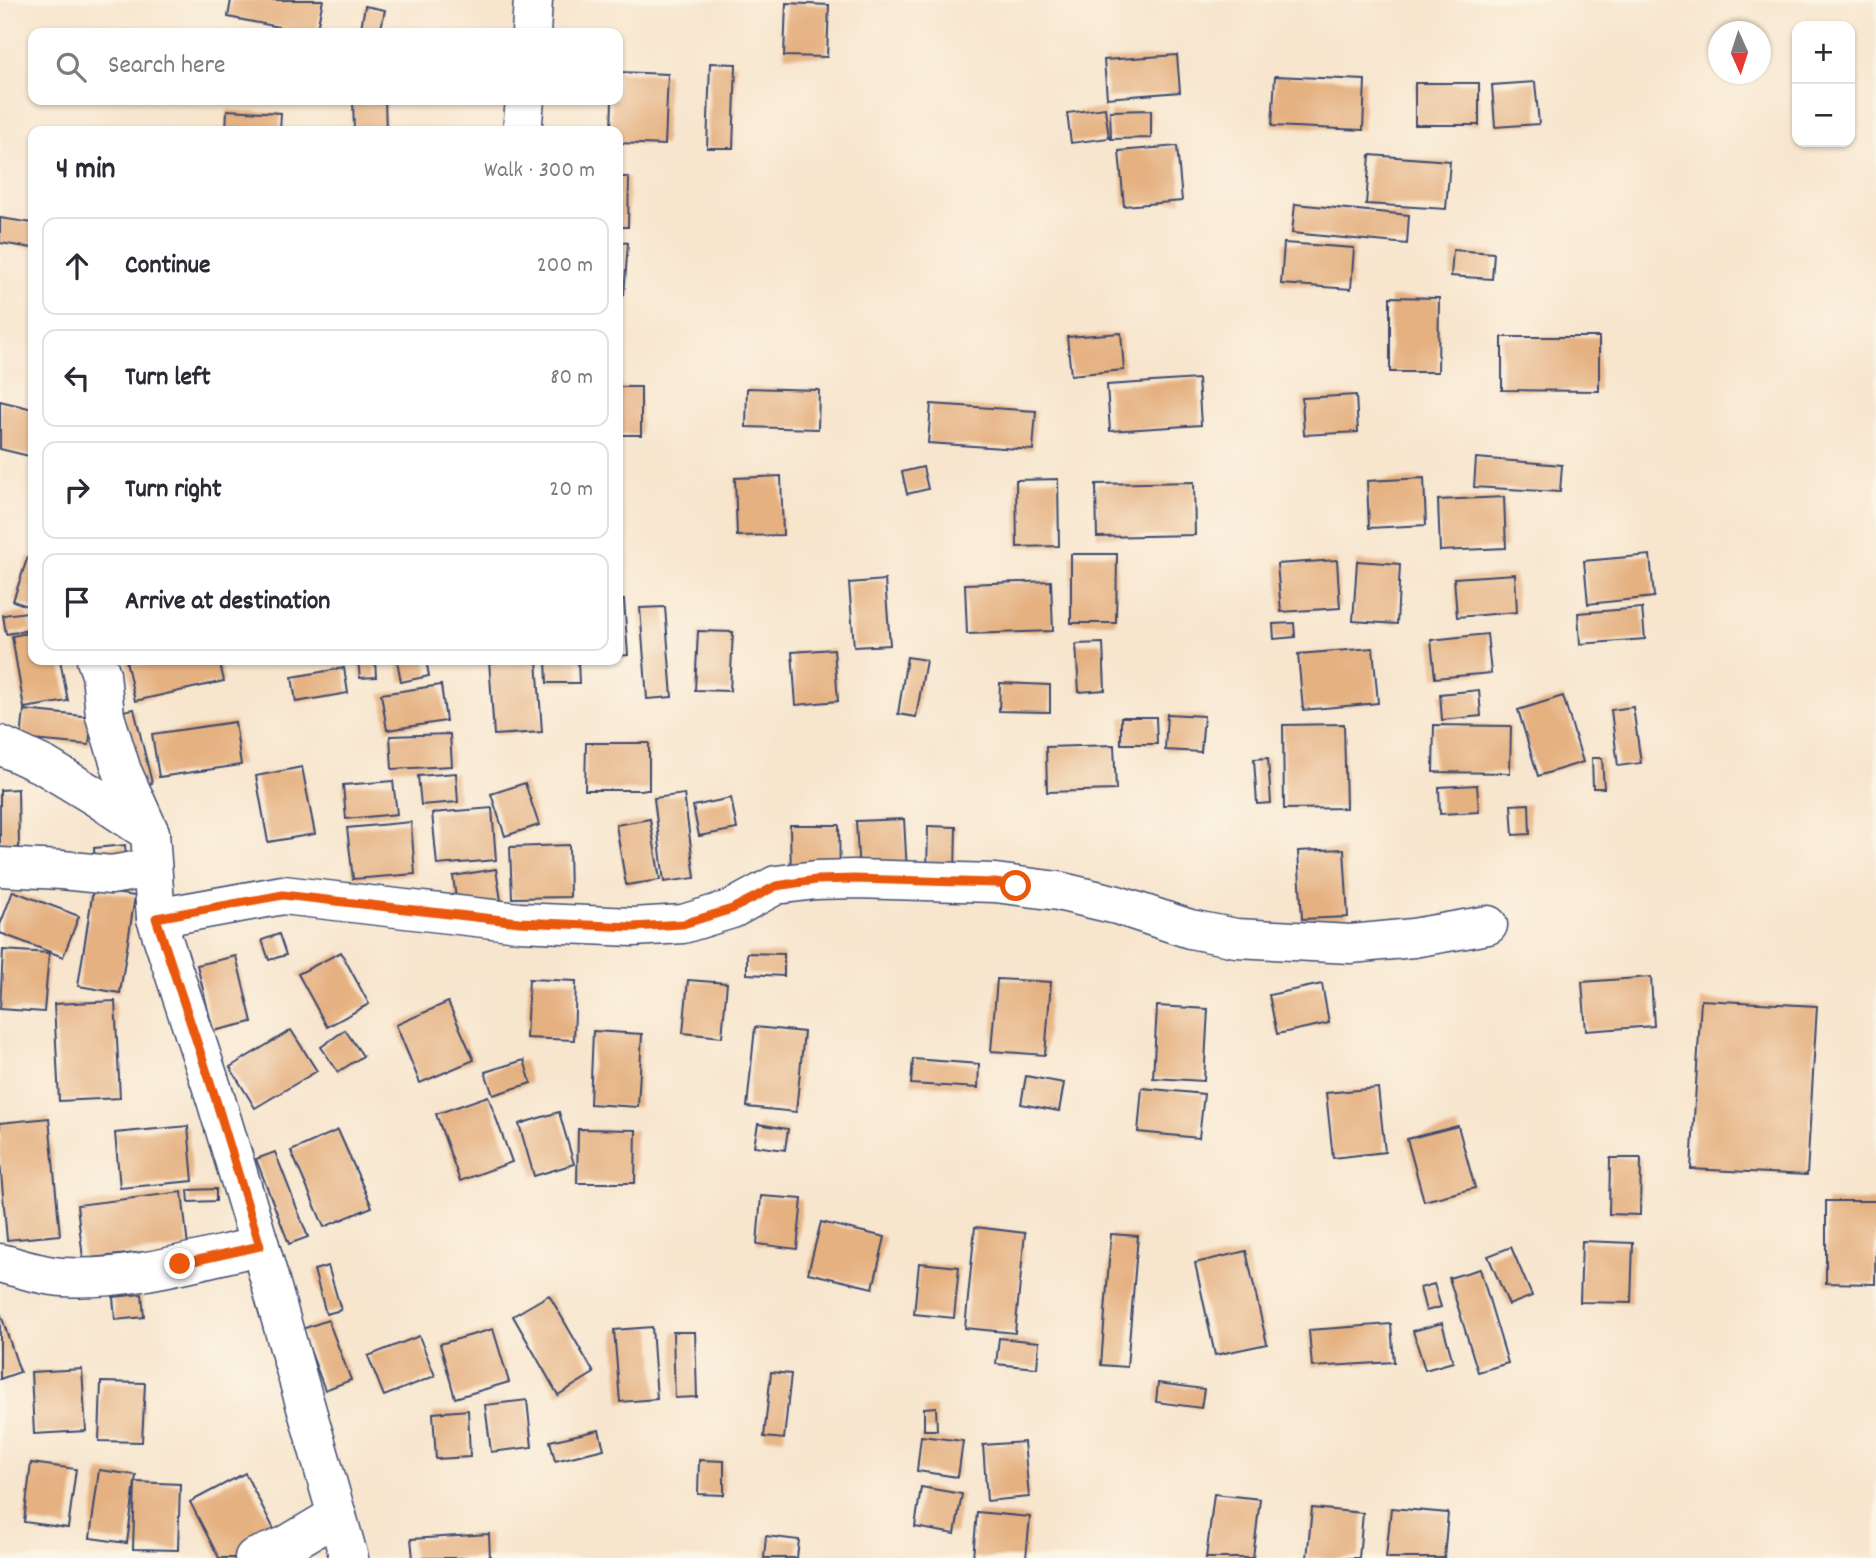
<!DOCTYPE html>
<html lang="en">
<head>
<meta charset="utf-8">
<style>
  body { margin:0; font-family:Dekko,sans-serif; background:#f2f2f3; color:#2b2b33 }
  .controls { position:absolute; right:21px; top:21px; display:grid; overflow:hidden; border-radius:14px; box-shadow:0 2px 5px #0004 }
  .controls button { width:63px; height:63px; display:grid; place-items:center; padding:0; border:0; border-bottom:2px solid #e1e1e2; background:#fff; color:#2b2b33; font:35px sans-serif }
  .compass { position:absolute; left:1708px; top:21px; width:63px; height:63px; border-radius:50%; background:#fff; box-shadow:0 2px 5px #0004; rotate:177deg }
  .stop { position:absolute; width:21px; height:21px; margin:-16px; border:5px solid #ea580c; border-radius:50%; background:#fff }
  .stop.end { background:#ea580c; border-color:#fff; box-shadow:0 2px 7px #0008 }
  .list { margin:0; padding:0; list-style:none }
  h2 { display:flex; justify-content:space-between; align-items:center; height:91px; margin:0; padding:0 28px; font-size:30px }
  h2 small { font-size:23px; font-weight:400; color:#7c7c81 }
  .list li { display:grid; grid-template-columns:46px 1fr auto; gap:21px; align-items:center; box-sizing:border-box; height:98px; margin:0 14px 14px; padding:0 14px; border:2px solid #e1e1e2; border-radius:14px }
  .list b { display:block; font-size:26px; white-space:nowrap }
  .list em { font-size:23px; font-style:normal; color:#7c7c81 }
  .icon { flex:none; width:38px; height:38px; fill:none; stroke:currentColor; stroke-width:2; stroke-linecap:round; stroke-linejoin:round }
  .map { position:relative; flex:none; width:1876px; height:1558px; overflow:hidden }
  .search { position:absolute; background:#fff; box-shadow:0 2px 5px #0004; left:28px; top:28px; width:595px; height:77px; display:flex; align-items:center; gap:18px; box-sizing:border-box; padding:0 24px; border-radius:14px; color:#7c7c81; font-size:26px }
  .panel { position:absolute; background:#fff; box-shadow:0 2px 5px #0004; left:28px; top:126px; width:595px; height:539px; border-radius:14px }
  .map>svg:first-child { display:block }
  .building { fill:#e5b181 }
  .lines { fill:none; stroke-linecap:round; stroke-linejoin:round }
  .minor-casing { stroke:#3c4a6f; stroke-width:41 }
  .minor { stroke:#fff; stroke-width:38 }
  .route { stroke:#ea580c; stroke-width:9 }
</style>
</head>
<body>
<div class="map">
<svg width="1876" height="1558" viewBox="0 0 1876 1558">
  <rect width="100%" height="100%" fill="#fcf5e5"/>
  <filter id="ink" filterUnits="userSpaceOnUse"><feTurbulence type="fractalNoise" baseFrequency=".0143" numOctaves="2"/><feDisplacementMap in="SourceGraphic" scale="14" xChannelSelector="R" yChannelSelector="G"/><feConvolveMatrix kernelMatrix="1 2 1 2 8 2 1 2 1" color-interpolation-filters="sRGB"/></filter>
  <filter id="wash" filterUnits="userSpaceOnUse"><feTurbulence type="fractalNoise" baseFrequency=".00686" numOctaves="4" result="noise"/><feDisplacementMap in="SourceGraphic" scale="28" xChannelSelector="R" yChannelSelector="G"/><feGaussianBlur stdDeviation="1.57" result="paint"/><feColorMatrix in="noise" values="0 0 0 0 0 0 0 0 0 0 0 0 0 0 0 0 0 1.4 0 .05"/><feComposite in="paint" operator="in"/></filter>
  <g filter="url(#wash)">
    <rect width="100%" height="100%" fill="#f7e5cd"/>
    <g id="blocks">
      <!-- building -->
      <g class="building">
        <path d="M 231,0 L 323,0 L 316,33 L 309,33 L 228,17 Z"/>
        <path d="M 786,3 L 829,5 L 827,57 L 784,56 Z"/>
        <path d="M 365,6 L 385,10 L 380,33 L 360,33 Z"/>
        <path d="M 1177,55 L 1180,92 L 1107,98 L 1104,60 Z"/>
        <path d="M 710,63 L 736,64 L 733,148 L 707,148 Z"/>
        <path d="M 618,72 L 668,74 L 665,145 L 618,143 L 618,131 L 611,131 L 612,100 L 618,100 Z"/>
        <path d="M 1275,76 L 1365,80 L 1363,130 L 1272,126 Z"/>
        <path d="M 1535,82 L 1539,124 L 1495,127 L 1492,85 Z"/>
        <rect x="1415" y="83" width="64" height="42"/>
        <path d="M 353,100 L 385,100 L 386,131 L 354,131 Z"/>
        <path d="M 1105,108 L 1109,138 L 1071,143 L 1067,113 Z"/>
        <path d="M 227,110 L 281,113 L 280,131 L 226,131 Z"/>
        <path d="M 1151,110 L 1151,138 L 1111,139 L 1110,111 Z"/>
        <path d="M 1177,146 L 1182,201 L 1124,206 L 1119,151 Z"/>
        <path d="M 1370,155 L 1450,161 L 1446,209 L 1366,204 Z"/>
        <path d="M 618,177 L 629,177 L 628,227 L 618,227 Z"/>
        <path d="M 1295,204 L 1409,215 L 1407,244 L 1292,233 Z"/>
        <path d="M 0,218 L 33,223 L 33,248 L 0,243 Z"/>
        <path d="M 618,242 L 628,243 L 624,295 L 618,295 Z"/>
        <path d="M 1284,243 L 1354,248 L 1351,289 L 1281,284 Z"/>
        <path d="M 1453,250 L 1494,253 L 1492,279 L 1451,276 Z"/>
        <path d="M 1390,297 L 1439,298 L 1438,372 L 1390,372 Z"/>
        <path d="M 1121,333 L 1124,370 L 1071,375 L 1067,337 Z"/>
        <path d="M 1502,337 L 1599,337 L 1599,391 L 1502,390 Z"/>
        <path d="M 1198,379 L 1201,425 L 1110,431 L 1107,385 Z"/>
        <rect x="618" y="387" width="23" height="48"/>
        <path d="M 747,388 L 819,390 L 818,429 L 746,427 Z"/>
        <path d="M 1356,395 L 1358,432 L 1304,435 L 1302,398 Z"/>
        <path d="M 0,401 L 33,409 L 33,457 L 0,449 Z"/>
        <path d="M 931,404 L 1036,411 L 1033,450 L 928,443 Z"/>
        <path d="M 1476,458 L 1562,465 L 1560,492 L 1474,487 Z"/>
        <path d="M 923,467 L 928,489 L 907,494 L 902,472 Z"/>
        <path d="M 781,476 L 783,535 L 737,536 L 735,478 Z"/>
        <path d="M 1424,478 L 1426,525 L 1369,528 L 1367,481 Z"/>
        <path d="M 1058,479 L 1059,546 L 1017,547 L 1016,480 Z"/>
        <path d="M 1194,482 L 1195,535 L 1097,537 L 1096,484 Z"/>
        <path d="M 1504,497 L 1506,548 L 1440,551 L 1438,500 Z"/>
        <path d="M 1071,554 L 1117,554 L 1116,623 L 1071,623 Z"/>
        <path d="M 1650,555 L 1654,597 L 1588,604 L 1584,561 Z"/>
        <path d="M 28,556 L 33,558 L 33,608 L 13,601 Z"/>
        <path d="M 1337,560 L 1340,608 L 1281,612 L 1277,564 Z"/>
        <path d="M 1357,561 L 1400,564 L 1397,624 L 1353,621 Z"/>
        <path d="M 1515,574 L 1517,612 L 1457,617 L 1454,578 Z"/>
        <path d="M 885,580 L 890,645 L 854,647 L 849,583 Z"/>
        <path d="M 1051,581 L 1053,631 L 967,634 L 965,584 Z"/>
        <path d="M 618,600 L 624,600 L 628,655 L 618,656 Z"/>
        <path d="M 665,607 L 672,697 L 647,699 L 640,608 Z"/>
        <path d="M 1642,608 L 1645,639 L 1580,644 L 1578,613 Z"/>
        <path d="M 27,612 L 30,630 L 6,634 L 3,615 Z"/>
        <path d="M 1294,623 L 1295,637 L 1274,639 L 1273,624 Z"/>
        <path d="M 698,631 L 733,632 L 730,691 L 695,690 Z"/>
        <path d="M 33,632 L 33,660 L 60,660 L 68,701 L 24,708 L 12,636 Z"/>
        <path d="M 1487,634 L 1491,673 L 1435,678 L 1431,640 Z"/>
        <path d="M 1103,643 L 1105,690 L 1079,692 L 1076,644 Z"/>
        <path d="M 1373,648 L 1378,703 L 1303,710 L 1298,654 Z"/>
        <path d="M 834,649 L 838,701 L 796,705 L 792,652 Z"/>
        <path d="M 907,657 L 926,660 L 916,717 L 898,714 Z"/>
        <path d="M 126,660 L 219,660 L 224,681 L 135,701 Z"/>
        <path d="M 358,660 L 375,660 L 376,677 L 360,678 Z"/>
        <path d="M 397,660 L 426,660 L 429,676 L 401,682 Z"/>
        <path d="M 489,660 L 537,660 L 542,732 L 494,735 Z"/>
        <path d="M 546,660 L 578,660 L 579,683 L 547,683 Z"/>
        <path d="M 344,668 L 348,693 L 296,702 L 292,677 Z"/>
        <path d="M 1000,683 L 1050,685 L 1050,712 L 999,711 Z"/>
        <path d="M 441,685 L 446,721 L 387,730 L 381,694 Z"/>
        <path d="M 1479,690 L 1481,716 L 1442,720 L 1440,694 Z"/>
        <path d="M 1563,696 L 1583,762 L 1538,776 L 1518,710 Z"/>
        <path d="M 1633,707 L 1641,763 L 1618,766 L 1611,710 Z"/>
        <path d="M 134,709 L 152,783 L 142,786 L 123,711 Z"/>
        <path d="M 24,710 L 92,717 L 89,745 L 21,739 Z"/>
        <path d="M 1167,714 L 1204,716 L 1201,752 L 1165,750 Z"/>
        <path d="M 1121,717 L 1156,717 L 1157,744 L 1121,744 Z"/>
        <path d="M 235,722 L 241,765 L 159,777 L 152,734 Z"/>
        <path d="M 1344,724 L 1346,808 L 1284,809 L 1283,725 Z"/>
        <path d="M 1434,725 L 1511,726 L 1510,773 L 1433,772 Z"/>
        <path d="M 450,734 L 452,766 L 392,769 L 390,736 Z"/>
        <path d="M 586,743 L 649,743 L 649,790 L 585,790 Z"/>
        <path d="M 1114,745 L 1116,790 L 1047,792 L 1046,747 Z"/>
        <path d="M 1268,758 L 1271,803 L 1257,804 L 1254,759 Z"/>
        <path d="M 1592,758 L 1602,758 L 1604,788 L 1593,788 Z"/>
        <path d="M 302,767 L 315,834 L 268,842 L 256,776 Z"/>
        <path d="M 456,773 L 458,802 L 421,805 L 418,776 Z"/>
        <path d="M 393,781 L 397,814 L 346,819 L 343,785 Z"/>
        <path d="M 525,783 L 539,825 L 505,836 L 491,794 Z"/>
        <path d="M 1477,785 L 1479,812 L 1440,814 L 1439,787 Z"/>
        <path d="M 18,789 L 19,848 L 0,849 L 0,790 Z"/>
        <path d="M 684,794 L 695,878 L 664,882 L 654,798 Z"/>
        <path d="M 731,798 L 737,829 L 699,836 L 693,806 Z"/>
        <path d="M 1529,804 L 1530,834 L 1513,835 L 1511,805 Z"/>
        <path d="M 492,808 L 496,860 L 437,865 L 432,813 Z"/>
        <path d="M 650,819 L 660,880 L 626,885 L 616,825 Z"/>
        <path d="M 904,819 L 907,872 L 859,874 L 856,821 Z"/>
        <path d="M 411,822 L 415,874 L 353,879 L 347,828 Z"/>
        <path d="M 790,825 L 839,825 L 840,875 L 791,876 Z"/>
        <path d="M 928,826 L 956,827 L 955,875 L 927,874 Z"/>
        <path d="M 125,845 L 127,869 L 96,872 L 94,848 Z"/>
        <path d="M 569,845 L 570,897 L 512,898 L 510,847 Z"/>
        <path d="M 1344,849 L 1348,917 L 1302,919 L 1298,851 Z"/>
        <path d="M 496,869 L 502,907 L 458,914 L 453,876 Z"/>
        <path d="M 93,890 L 135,896 L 120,993 L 78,986 Z"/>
        <path d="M 13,891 L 79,916 L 63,957 L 0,933 L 0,925 Z"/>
        <path d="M 279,934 L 286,955 L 269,960 L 262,940 Z"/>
        <path d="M 3,950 L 49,953 L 44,1012 L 0,1009 Z"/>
        <path d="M 341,952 L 369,1004 L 327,1027 L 298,974 Z"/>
        <path d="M 747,953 L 784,954 L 784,976 L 747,974 Z"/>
        <path d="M 236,956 L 252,1022 L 213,1031 L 197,965 Z"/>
        <path d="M 1651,977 L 1654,1026 L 1586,1031 L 1582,982 Z"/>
        <path d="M 529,979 L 576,981 L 574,1040 L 526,1038 Z"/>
        <path d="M 997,979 L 1051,982 L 1045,1055 L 991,1051 Z"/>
        <path d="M 688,980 L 727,983 L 722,1037 L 683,1033 Z"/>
        <path d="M 1322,984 L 1329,1023 L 1277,1034 L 1269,995 Z"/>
        <path d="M 1701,1000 L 1817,1006 L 1807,1175 L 1691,1169 Z"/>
        <path d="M 115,1001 L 120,1098 L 59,1101 L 54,1004 Z"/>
        <path d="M 448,1002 L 474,1060 L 420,1083 L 396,1025 Z"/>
        <path d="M 1157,1006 L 1208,1009 L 1204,1081 L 1153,1078 Z"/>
        <path d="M 755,1027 L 804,1032 L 796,1112 L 747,1107 Z"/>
        <path d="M 291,1030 L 317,1071 L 255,1108 L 230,1067 Z"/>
        <path d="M 345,1030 L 363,1056 L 338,1072 L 321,1047 Z"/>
        <path d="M 593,1031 L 642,1034 L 638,1107 L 590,1104 Z"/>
        <path d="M 913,1059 L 979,1064 L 978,1088 L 911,1084 Z"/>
        <path d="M 524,1060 L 531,1083 L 493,1095 L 485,1072 Z"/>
        <path d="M 1026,1076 L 1064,1083 L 1059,1111 L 1021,1104 Z"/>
        <path d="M 1142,1088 L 1204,1094 L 1199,1138 L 1138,1132 Z"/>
        <path d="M 1378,1088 L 1385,1152 L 1333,1158 L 1326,1093 Z"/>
        <path d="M 488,1096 L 512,1162 L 460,1181 L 436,1114 Z"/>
        <path d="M 559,1112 L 574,1164 L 534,1176 L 519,1124 Z"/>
        <path d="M 49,1118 L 60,1235 L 7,1240 L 0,1162 L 0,1123 Z"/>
        <path d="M 758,1124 L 788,1129 L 785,1150 L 754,1146 Z"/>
        <path d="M 188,1126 L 193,1181 L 120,1188 L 115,1133 Z"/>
        <path d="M 1458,1126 L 1475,1188 L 1424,1201 L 1407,1139 Z"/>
        <path d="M 578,1129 L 636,1130 L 635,1183 L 577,1183 Z"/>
        <path d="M 338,1130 L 372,1207 L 324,1227 L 291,1151 Z"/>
        <path d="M 275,1152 L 308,1237 L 289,1244 L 256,1159 Z"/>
        <path d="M 1610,1158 L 1641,1158 L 1640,1215 L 1609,1214 Z"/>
        <path d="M 216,1189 L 216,1201 L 189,1202 L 188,1190 Z"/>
        <path d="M 182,1192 L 188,1247 L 83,1259 L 77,1205 Z"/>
        <path d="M 761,1196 L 802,1199 L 797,1249 L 757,1244 Z"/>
        <path d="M 1826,1201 L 1876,1201 L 1875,1284 L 1826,1283 Z"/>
        <path d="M 821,1222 L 885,1237 L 873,1288 L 808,1273 Z"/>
        <path d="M 975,1227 L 1025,1233 L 1015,1333 L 965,1328 Z"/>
        <path d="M 1111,1234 L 1138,1236 L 1127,1367 L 1101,1365 Z"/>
        <path d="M 1582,1241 L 1633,1243 L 1631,1303 L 1580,1302 Z"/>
        <path d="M 1511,1247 L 1532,1296 L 1509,1305 L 1488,1256 Z"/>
        <path d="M 1246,1251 L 1267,1344 L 1215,1355 L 1195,1263 Z"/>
        <path d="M 919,1263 L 959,1267 L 954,1318 L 914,1314 Z"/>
        <path d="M 328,1266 L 341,1310 L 326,1314 L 314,1270 Z"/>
        <path d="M 1480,1269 L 1508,1363 L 1478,1372 L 1449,1278 Z"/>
        <path d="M 1434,1284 L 1441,1307 L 1426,1311 L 1420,1288 Z"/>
        <path d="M 142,1294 L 144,1317 L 115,1320 L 113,1297 Z"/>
        <path d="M 549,1295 L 594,1373 L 558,1395 L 513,1316 Z"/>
        <path d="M 0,1312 L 20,1372 L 0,1379 Z"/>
        <path d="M 328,1320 L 351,1380 L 325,1390 L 302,1329 Z"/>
        <path d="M 1442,1323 L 1453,1362 L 1425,1370 L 1413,1331 Z"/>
        <path d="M 1391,1324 L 1394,1362 L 1312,1367 L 1309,1330 Z"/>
        <path d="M 652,1327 L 657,1399 L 620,1402 L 614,1330 Z"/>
        <path d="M 493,1329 L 509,1382 L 455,1398 L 440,1344 Z"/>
        <path d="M 673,1332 L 695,1332 L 697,1397 L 675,1398 Z"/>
        <path d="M 419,1336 L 435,1376 L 384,1396 L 368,1356 Z"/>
        <path d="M 999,1338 L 1039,1342 L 1037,1368 L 996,1364 Z"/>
        <path d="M 82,1369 L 86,1431 L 34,1434 L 31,1372 Z"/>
        <path d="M 771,1372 L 791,1374 L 784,1439 L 764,1437 Z"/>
        <path d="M 101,1382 L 145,1383 L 142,1442 L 99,1441 Z"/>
        <path d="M 1158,1383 L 1204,1389 L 1201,1408 L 1156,1402 Z"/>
        <path d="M 527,1400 L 532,1447 L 491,1452 L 485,1405 Z"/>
        <path d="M 936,1407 L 937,1430 L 924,1430 L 924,1408 Z"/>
        <path d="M 468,1410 L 470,1457 L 436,1459 L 433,1413 Z"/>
        <path d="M 599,1430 L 604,1449 L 555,1461 L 550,1441 Z"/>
        <path d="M 921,1436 L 963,1441 L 958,1477 L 917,1471 Z"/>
        <path d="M 1024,1442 L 1029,1497 L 987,1501 L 983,1445 Z"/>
        <path d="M 699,1460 L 724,1461 L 724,1495 L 698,1494 Z"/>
        <path d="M 31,1463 L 76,1469 L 68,1528 L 24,1522 Z"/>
        <path d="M 99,1470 L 136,1475 L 127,1543 L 90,1538 Z"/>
        <path d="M 245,1473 L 278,1537 L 236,1558 L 219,1558 L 190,1502 Z"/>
        <path d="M 135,1482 L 180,1484 L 178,1550 L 133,1549 Z"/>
        <path d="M 921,1487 L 962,1494 L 955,1534 L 915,1527 Z"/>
        <path d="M 1214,1494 L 1260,1499 L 1253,1558 L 1206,1558 Z"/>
        <path d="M 1312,1508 L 1363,1513 L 1359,1558 L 1307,1558 Z"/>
        <path d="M 1391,1508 L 1448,1513 L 1444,1558 L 1386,1558 Z"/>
        <path d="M 977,1512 L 1030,1517 L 1026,1558 L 973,1558 Z"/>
        <path d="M 489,1534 L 490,1558 L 413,1558 L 411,1539 Z"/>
        <path d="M 766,1536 L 799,1540 L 797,1558 L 764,1558 Z"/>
      </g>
    </g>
  </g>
  <g filter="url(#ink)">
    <use href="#blocks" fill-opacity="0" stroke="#3c4a6f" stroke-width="2"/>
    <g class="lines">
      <!-- minor casing -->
      <g class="minor-casing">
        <g id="minor">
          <path d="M 531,33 L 533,0"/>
          <path d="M 522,131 L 525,100"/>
          <path d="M 96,660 L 101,674 L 105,716 L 122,771 L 150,833 L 156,918 L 215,1097 L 260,1246 L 349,1558"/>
          <path d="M 0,745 L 45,766 L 96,797 L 150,833"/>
          <path d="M 0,867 L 62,870 L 111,875 L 152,868"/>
          <path d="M 156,918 L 283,895 L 519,922 L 633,927 L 683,924 L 732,909 L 776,885 L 816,880 L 854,879 L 995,883 L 1058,891 L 1117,905 L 1190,929 L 1236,938 L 1351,944 L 1413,938 L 1488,925"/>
          <path d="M 0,1263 C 20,1268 42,1276 63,1277 C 129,1281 196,1260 260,1246"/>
          <path d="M 254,1558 L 285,1546 L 337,1515"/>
        </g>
      </g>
      <!-- minor -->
      <use href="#minor" class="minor"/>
    </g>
  </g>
  <g class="lines" filter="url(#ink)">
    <!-- route -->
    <path class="route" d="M 180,1264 L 260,1246 L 215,1097 L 156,918 L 283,895 L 519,922 L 633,927 L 683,924 L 732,909 L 776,886 L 816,880 L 854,879 L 995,883 L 1016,886"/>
  </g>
</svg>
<div class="controls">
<button>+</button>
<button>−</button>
</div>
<svg class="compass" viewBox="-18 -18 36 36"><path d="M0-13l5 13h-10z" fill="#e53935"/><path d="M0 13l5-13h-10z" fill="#7c7c81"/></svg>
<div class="stop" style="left:1016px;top:886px"></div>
<div class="stop end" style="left:180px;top:1264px"></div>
<div class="search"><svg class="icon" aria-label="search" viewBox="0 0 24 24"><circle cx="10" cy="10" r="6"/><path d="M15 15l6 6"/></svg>Search here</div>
<section class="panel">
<h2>4 min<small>Walk · 300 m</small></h2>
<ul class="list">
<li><svg class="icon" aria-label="ahead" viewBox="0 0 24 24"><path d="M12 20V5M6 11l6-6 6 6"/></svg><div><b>Continue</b></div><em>200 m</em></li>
<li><svg class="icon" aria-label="left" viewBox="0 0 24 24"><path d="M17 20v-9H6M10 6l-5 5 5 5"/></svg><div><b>Turn left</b></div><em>80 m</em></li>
<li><svg class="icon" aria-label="right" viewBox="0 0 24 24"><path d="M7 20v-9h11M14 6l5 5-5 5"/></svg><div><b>Turn right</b></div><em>20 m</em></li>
<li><svg class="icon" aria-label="arrive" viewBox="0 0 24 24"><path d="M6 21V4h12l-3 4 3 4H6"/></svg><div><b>Arrive at destination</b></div></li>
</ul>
</section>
</div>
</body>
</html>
